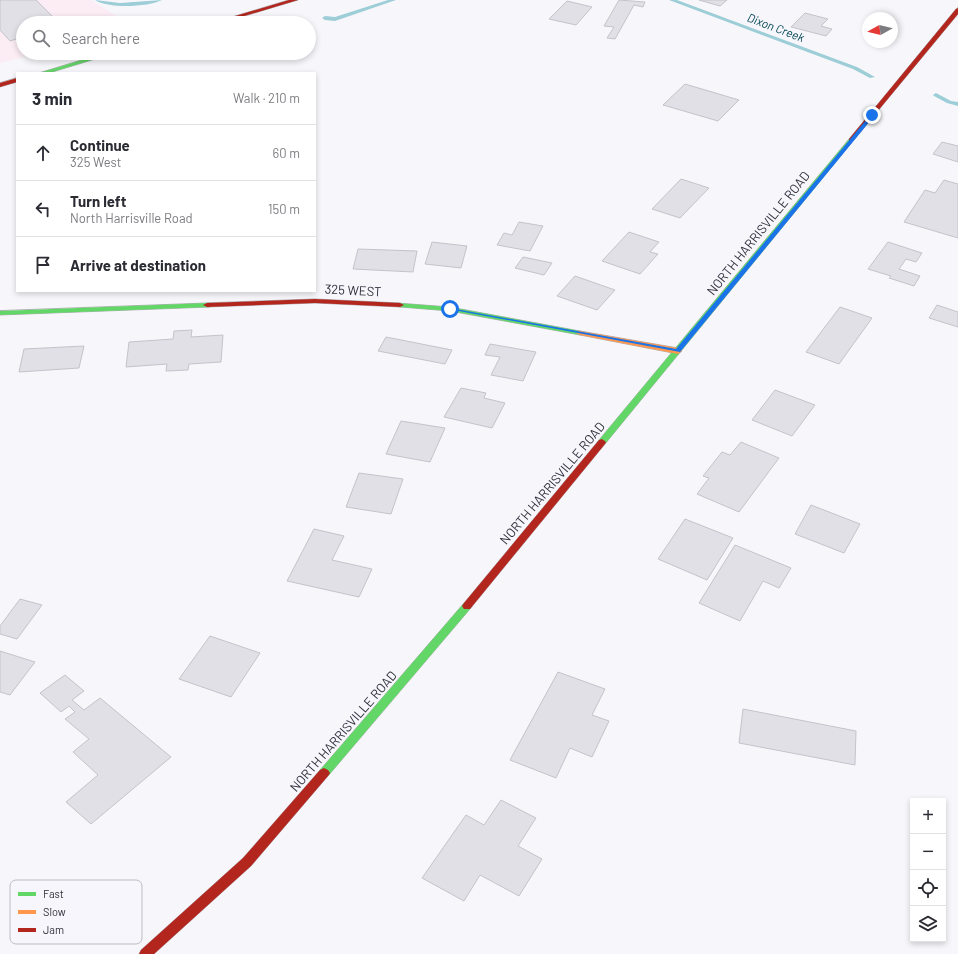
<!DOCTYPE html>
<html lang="en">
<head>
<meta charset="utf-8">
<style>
  body { margin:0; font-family:Barlow,sans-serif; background:#f7f7f7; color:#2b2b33 }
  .controls { position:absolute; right:12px; bottom:12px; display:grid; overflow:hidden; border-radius:0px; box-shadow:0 2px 6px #0003 }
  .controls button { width:36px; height:36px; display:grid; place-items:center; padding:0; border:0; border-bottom:1px solid #e1e1e2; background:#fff; color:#2b2b33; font:20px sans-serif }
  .compass { position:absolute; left:862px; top:12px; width:36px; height:36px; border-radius:50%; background:#fff; box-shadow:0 2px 6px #0003; rotate:262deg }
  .stop { position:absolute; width:12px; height:12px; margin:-9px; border:3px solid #1a73e8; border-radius:50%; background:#fff }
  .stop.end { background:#1a73e8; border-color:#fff; box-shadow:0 1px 4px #0008 }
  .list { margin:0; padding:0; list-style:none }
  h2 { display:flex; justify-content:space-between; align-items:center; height:52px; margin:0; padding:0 16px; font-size:17px }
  h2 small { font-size:13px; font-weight:400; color:#7c7c81 }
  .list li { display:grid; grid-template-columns:26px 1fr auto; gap:12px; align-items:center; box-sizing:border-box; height:56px; padding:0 16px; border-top:1px solid #e1e1e2 }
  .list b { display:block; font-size:15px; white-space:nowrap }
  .list p { margin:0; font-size:13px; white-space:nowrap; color:#7c7c81 }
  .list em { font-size:13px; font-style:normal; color:#7c7c81 }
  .icon { flex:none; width:22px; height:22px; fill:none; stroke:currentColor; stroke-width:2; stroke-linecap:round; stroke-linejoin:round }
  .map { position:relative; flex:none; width:958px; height:954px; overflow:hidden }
  .search { position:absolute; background:#fff; box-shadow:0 2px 6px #0003; left:16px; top:16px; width:300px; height:44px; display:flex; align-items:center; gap:10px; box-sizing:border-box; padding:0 14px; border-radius:22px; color:#7c7c81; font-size:15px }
  .panel { position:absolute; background:#fff; box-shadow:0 2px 6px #0003; left:16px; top:72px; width:300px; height:220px; border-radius:0px }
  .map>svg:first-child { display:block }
  .commercial { fill:#fbedf3 }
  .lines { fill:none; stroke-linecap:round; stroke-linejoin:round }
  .stream { fill:#9dcdd7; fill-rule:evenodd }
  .building { fill:#e1e0e7; stroke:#c4c3ca }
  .fast-casing { stroke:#b0afb5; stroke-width:1 }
  .slow-casing { stroke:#b0afb5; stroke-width:1 }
  .jam-casing { stroke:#b0afb5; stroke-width:1 }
  .fast { fill:#63d668; fill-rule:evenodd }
  .slow { fill:#ff974d; fill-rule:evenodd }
  .jam { fill:#b3261e; fill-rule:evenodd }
  .route { fill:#1a73e8 }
  .labels { text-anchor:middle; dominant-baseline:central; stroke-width:3; stroke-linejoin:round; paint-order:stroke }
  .far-water-label { font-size:12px; font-style:italic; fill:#00444e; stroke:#f6f6fc }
  .street-label { font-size:13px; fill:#31303b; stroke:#f6f6fc }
  .key { fill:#f6f6fc; stroke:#bbbbc2; stroke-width:1 }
  .key-label { font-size:11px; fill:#31303b }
</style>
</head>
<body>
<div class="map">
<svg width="958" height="954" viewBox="0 0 958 954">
  <rect width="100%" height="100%" fill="#f7f7fb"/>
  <!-- commercial -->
  <path class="commercial" d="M 0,0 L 91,0 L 128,23 L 23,23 L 23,53 L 39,53 L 0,63 Z"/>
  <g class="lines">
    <!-- stream -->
    <g class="stream">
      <path d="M 95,0 L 120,3 L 162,0 C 149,7 108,9 95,0 Z"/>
      <path d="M 388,0 L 396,0 L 335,21 L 325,20 L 322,18 L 325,16 L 335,17 Z"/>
      <path d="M 669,0 L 677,0 L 857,67 L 875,77 L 870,78 L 853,69 Z"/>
      <path d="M 936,93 L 951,101 L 958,102 L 958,106 L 947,103 L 934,96 L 933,95 Z"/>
    </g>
  </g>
  <!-- building -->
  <g class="building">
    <path d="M 0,0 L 36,0 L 59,23 L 23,23 L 23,37 L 10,41 L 0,30 Z"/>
    <path d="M 619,0 L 645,2 L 643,7 L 634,5 L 615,39 L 607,38 L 614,27 L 604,26 Z"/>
    <path d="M 699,0 L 727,0 L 720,6 Z"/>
    <path d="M 567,1 L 592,7 L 576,25 L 549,19 Z"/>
    <path d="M 805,13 L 828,19 L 821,26 L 832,29 L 826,36 L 791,27 Z"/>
    <path d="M 685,84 L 739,100 L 718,121 L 663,105 Z"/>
    <path d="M 942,142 L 958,146 L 958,162 L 933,154 Z"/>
    <path d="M 681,179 L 709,188 L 680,218 L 652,209 Z"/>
    <path d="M 944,180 L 958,184 L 958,238 L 904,222 L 925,190 L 935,193 Z"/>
    <path d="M 519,222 L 543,226 L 530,251 L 497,245 L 504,233 L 512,235 Z"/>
    <path d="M 629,232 L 659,242 L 650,252 L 658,254 L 640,274 L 602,261 Z"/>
    <path d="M 432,242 L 467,246 L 461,268 L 425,264 Z"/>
    <path d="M 888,242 L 922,253 L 916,262 L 906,259 L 899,269 L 920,276 L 914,286 L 889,278 L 891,276 L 868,269 Z"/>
    <path d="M 358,249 L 417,251 L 413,272 L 353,269 Z"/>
    <path d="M 523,257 L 552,263 L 544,275 L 515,268 Z"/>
    <path d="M 575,276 L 615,290 L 597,310 L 557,296 Z"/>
    <path d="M 937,305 L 958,312 L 958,327 L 929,318 Z"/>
    <path d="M 840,307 L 872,318 L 839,364 L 806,352 Z"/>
    <path d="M 192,330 L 191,337 L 223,335 L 221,362 L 189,364 L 188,370 L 166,371 L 167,364 L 126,367 L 129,342 L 173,339 L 174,331 Z"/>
    <path d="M 386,337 L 452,350 L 445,364 L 378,351 Z"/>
    <path d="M 490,344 L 536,352 L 523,381 L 491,375 L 500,357 L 485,355 Z"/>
    <path d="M 84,346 L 79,368 L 19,372 L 24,349 Z"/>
    <path d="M 461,388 L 486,393 L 484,398 L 505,403 L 492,428 L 444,417 Z"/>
    <path d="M 775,390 L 815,405 L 792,436 L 752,420 Z"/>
    <path d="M 401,421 L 445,428 L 430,462 L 386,454 Z"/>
    <path d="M 741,442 L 779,458 L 739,512 L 697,494 L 709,478 L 703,476 L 722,452 L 730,455 Z"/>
    <path d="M 359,473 L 403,479 L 391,514 L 346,507 Z"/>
    <path d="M 811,505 L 860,524 L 844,553 L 795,534 Z"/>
    <path d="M 685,519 L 733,538 L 707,580 L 658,559 Z"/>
    <path d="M 314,529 L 344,536 L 332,560 L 372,569 L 359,597 L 287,581 Z"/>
    <path d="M 735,545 L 791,568 L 779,588 L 763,581 L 740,621 L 699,603 Z"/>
    <path d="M 20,599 L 42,605 L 17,639 L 0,634 L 0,626 Z"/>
    <path d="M 210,636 L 260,653 L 231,697 L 179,679 Z"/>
    <path d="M 0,651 L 35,662 L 10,695 L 0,692 Z"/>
    <path d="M 558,672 L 605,689 L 592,715 L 609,721 L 592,757 L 570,748 L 556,778 L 510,760 Z"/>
    <path d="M 65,675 L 84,691 L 72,700 L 84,710 L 100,698 L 171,757 L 91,824 L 66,802 L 98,775 L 73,752 L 89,739 L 65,719 L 75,712 L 69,706 L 61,712 L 40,693 Z"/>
    <path d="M 743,709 L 856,731 L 855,765 L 739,743 Z"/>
    <path d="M 501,800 L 536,818 L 518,846 L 542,859 L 519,896 L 480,875 L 464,901 L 422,878 L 466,815 L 484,825 Z"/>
  </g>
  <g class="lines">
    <!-- fast casing -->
    <g class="fast-casing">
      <g id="fast">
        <path d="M 105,53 L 115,53 L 49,73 L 39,73 Z"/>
        <path d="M 851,138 L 854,140 L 853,141 L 605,444 L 599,444 L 598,442 L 599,440 L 849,139 Z"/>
        <path d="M 207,303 L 210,303 L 211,305 L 210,307 L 0,315 L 0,311 Z"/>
        <path d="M 397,303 L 450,307 L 580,331 L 584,333 L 580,335 L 450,311 L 400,307 L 396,305 Z"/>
        <path d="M 467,602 L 470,603 L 472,606 L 470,609 L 328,776 L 324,778 L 320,776 L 318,773 L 320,770 L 464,603 Z"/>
      </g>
    </g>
    <!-- slow casing -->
    <g class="slow-casing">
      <path id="slow" d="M 577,331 L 580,331 L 678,348 L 682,351 L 678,354 L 580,335 L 576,333 Z"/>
    </g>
    <!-- jam casing -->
    <g class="jam-casing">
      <g id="jam">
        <path d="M 289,0 L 298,0 L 221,23 L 212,23 Z"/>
        <path d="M 958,8 L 958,14 L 853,141 L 849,141 L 849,139 L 956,9 Z"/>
        <path d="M 17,78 L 17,82 L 0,87 L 0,83 Z"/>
        <path d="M 315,299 L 400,303 L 404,305 L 400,307 L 315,303 L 207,307 L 203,305 L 207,303 Z"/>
        <path d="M 602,439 L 606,442 L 605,444 L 470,609 L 464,609 L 462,606 L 464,603 L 599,440 Z"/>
        <path d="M 324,768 L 328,770 L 330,773 L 328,776 L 251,866 L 154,954 L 139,954 L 141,950 L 243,858 L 320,770 Z"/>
      </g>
    </g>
    <!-- fast -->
    <use href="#fast" class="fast"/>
    <!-- slow -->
    <use href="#slow" class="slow"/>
    <!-- jam -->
    <use href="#jam" class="jam"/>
  </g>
  <!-- route -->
  <path class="route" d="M 871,114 L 875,115 L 680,352 L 448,309 L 450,308 L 676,349 Z"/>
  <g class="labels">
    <!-- far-water labels -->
    <g class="far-water-label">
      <text transform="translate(776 27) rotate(21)">Dixon Creek</text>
    </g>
    <!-- street labels -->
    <g class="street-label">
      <text transform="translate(758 233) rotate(-51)">NORTH HARRISVILLE ROAD</text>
      <text transform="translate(353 290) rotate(3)">325 WEST</text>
      <text transform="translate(552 483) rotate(-50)">NORTH HARRISVILLE ROAD</text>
      <text transform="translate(343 731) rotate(-49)">NORTH HARRISVILLE ROAD</text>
    </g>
  </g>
  <!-- legend -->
  <rect x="10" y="880" width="132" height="64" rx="6" class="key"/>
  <rect x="18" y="892" width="18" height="4" fill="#63d668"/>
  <rect x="18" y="910" width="18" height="4" fill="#ff974d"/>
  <rect x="18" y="928" width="18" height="4" fill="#b3261e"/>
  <g class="key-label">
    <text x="43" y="898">Fast</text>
    <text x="43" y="916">Slow</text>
    <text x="43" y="934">Jam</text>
  </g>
</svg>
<div class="controls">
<button>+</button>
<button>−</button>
<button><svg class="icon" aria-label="locate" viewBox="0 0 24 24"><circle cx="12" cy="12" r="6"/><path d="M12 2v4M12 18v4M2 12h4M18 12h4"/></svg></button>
<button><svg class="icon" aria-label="layers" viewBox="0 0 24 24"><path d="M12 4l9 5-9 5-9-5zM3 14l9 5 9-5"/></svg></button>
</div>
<svg class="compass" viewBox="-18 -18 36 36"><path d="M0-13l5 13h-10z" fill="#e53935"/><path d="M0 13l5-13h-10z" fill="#7c7c81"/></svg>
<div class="stop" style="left:450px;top:309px"></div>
<div class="stop end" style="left:872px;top:115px"></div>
<div class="search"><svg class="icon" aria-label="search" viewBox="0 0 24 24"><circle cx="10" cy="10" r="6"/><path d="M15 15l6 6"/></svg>Search here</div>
<section class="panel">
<h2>3 min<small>Walk · 210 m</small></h2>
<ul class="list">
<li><svg class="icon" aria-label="ahead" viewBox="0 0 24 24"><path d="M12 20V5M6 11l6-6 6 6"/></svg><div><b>Continue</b><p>325 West</p></div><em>60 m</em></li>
<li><svg class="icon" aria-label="left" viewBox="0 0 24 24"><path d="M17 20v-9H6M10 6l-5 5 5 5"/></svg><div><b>Turn left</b><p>North Harrisville Road</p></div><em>150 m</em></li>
<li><svg class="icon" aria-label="arrive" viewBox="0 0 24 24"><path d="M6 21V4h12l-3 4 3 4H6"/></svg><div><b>Arrive at destination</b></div></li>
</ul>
</section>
</div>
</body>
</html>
